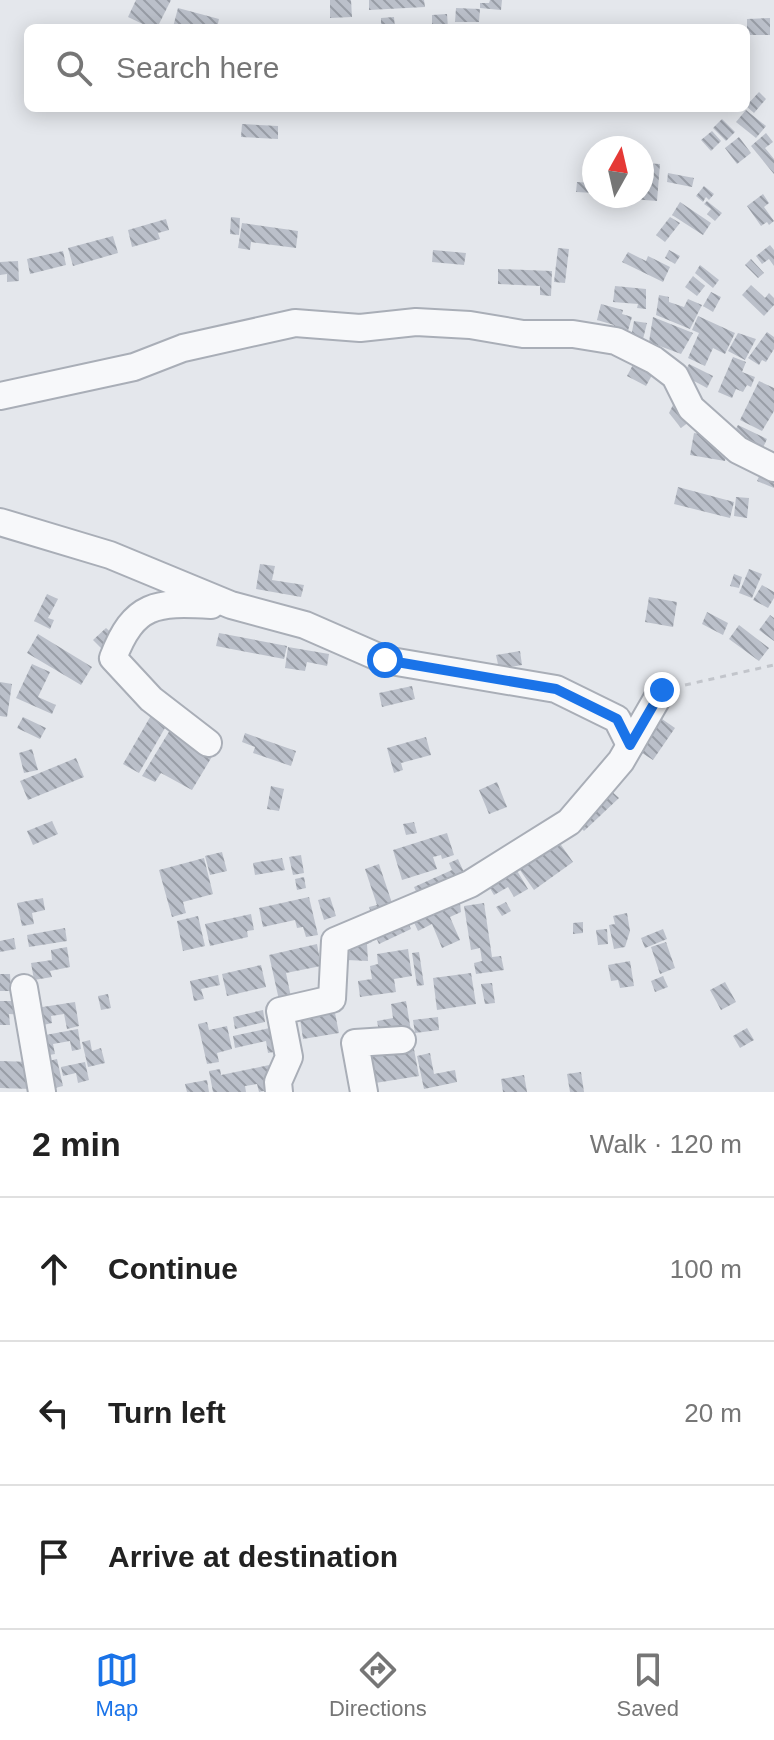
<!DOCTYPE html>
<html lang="en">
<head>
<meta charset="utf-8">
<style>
  body { margin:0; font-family:Arial,sans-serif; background:#f6f6f6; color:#222 }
  .compass { position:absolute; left:582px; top:136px; width:72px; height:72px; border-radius:50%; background:#fff; box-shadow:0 4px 20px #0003; rotate:8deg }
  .stop { position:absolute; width:24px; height:24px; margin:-18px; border:6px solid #1a73e8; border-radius:50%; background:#fff }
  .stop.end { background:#1a73e8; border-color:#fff; box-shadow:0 2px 8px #0008 }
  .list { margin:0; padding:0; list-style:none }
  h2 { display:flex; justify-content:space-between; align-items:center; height:104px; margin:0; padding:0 32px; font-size:34px }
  h2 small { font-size:26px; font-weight:400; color:#767676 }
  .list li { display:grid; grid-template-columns:52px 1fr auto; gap:24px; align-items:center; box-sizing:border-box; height:144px; padding:0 32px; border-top:2px solid #e0e0e0 }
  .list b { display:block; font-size:30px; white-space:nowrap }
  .list em { font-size:26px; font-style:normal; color:#767676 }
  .icon { flex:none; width:44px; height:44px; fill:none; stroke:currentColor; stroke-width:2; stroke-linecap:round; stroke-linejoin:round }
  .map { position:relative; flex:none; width:774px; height:1092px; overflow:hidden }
  .search { position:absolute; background:#fff; box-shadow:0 4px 20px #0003; left:24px; right:24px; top:24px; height:88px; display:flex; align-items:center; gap:20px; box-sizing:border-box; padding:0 28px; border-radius:12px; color:#767676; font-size:30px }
  .sheet { height:536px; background:#fff }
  nav { display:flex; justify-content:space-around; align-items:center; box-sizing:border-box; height:112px; border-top:2px solid #e0e0e0; background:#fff; font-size:22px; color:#767676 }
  nav a { display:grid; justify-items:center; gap:4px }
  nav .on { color:#1a73e8 }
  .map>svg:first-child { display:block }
  .building { fill:url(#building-back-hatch) }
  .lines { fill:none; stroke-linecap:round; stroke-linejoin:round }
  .minor-casing { stroke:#a9aeb7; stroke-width:30 }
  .path { stroke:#c2c5cb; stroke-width:3; stroke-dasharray:6 6; stroke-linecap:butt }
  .minor { stroke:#f7f8fa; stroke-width:26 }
  .route { stroke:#1a73e8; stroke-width:10 }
</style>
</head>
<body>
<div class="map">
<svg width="774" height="1092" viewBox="0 0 774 1092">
  <defs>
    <pattern id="building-back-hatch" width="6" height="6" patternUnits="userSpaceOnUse" patternTransform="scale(2)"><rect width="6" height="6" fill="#bbc0ca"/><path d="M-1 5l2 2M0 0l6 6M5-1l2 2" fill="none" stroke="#989da6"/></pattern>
  </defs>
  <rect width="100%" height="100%" fill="#e4e7ec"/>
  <!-- building -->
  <g class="building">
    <path d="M 136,0 L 171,0 L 157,28 L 151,28 L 128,17 Z"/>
    <path d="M 330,0 L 351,0 L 352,17 L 330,18 Z"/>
    <path d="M 369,0 L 424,0 L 425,7 L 369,10 Z"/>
    <path d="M 490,0 L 502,0 L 501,10 L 480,8 L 480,3 L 489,3 Z"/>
    <path d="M 178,8 L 219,19 L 217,28 L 173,27 Z"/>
    <path d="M 456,8 L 480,9 L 479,22 L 455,22 Z"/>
    <path d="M 447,14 L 448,28 L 432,28 L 432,15 Z"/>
    <path d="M 394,17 L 395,28 L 381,28 L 381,18 Z"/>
    <path d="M 770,18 L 770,35 L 747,35 L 747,19 Z"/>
    <path d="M 759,92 L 766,99 L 754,113 L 746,106 Z"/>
    <path d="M 746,110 L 766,126 L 756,138 L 736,122 Z"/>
    <path d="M 722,119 L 735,132 L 726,141 L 713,128 Z"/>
    <path d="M 242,124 L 278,126 L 278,139 L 241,137 Z"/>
    <path d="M 712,131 L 721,141 L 711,151 L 701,140 Z"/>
    <path d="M 766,133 L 773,142 L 765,148 L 774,159 L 774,174 L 751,146 Z"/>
    <path d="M 739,137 L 751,153 L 737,164 L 725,148 Z"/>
    <path d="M 644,163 L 660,164 L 657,201 L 632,199 L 632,196 L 642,196 Z"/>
    <path d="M 668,173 L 694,178 L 692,187 L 667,182 Z"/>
    <path d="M 577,182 L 594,183 L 594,193 L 576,192 Z"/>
    <path d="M 704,186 L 714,194 L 709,200 L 706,197 L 703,202 L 696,196 Z"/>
    <path d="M 763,194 L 769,203 L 764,207 L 774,221 L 769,225 L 767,222 L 761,226 L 747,206 Z"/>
    <path d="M 707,201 L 722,213 L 715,221 L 707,214 L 711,209 L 704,204 Z"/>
    <path d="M 680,202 L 711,223 L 703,235 L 672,215 Z"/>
    <path d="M 231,217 L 240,218 L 239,235 L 230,234 Z"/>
    <path d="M 670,217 L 680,223 L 665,242 L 656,235 Z"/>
    <path d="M 166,219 L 169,230 L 158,233 L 160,239 L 132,247 L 128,230 Z"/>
    <path d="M 242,223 L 298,231 L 296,248 L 251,242 L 250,250 L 238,248 Z"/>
    <path d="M 113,236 L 118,253 L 73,266 L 68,248 Z"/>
    <path d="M 770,245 L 774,250 L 774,266 L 769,259 L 762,264 L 756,256 Z"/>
    <path d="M 558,248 L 569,249 L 565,283 L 554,282 Z"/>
    <path d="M 433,250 L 466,253 L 464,265 L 432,262 Z"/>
    <path d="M 669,250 L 680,256 L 675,264 L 665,258 Z"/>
    <path d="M 63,251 L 66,265 L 30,274 L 27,259 Z"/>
    <path d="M 628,252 L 646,261 L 648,256 L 670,267 L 663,282 L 622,262 Z"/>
    <path d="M 751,259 L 764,273 L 758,278 L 745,265 Z"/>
    <path d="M 18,261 L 19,281 L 7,282 L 7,274 L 0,275 L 0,262 Z"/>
    <path d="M 700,265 L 719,280 L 713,288 L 695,273 Z"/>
    <path d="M 498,269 L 552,271 L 551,296 L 540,295 L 540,286 L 498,284 Z"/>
    <path d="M 693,276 L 705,286 L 697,296 L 685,287 Z"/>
    <path d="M 751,285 L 765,298 L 769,293 L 774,298 L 774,305 L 764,316 L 742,295 Z"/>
    <path d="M 615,286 L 646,289 L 646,309 L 637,308 L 638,304 L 613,302 Z"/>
    <path d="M 711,292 L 721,297 L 713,312 L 703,306 Z"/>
    <path d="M 659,295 L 669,297 L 669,302 L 684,307 L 688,299 L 702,305 L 690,329 L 656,315 Z"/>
    <path d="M 601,304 L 623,310 L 622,314 L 632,317 L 627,334 L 612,330 L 614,325 L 597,320 Z"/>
    <path d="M 698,316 L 735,333 L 725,354 L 713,348 L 705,366 L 688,358 L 699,333 L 692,330 Z"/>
    <path d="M 653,317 L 693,333 L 681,354 L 649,342 Z"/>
    <path d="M 634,321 L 647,323 L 643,339 L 631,337 Z"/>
    <path d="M 767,332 L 774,337 L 774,349 L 766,362 L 762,360 L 759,365 L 748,358 Z"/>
    <path d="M 738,333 L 756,339 L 745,360 L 728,351 Z"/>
    <path d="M 637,357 L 656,368 L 646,386 L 627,376 Z"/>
    <path d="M 733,357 L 746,362 L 742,372 L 755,377 L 751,387 L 747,385 L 743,392 L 736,389 L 732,398 L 718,392 Z"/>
    <path d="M 689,364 L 713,376 L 707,388 L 683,375 Z"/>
    <path d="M 759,381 L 774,388 L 774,411 L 762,431 L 740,420 Z"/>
    <path d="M 676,399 L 693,419 L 681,428 L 669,413 Z"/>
    <path d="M 738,425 L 767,439 L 761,452 L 731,438 Z"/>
    <path d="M 694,433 L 719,438 L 728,445 L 725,461 L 690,455 Z"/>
    <path d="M 761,472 L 774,477 L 774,488 L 757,481 Z"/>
    <path d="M 678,487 L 734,502 L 730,518 L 674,504 Z"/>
    <path d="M 736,497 L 749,498 L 747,518 L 734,516 Z"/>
    <path d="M 260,564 L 275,566 L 272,580 L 304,585 L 301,597 L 256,589 Z"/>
    <path d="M 749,569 L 762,574 L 752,598 L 739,593 Z"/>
    <path d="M 734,574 L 742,577 L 739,588 L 730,586 Z"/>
    <path d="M 762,585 L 774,592 L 774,598 L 768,608 L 753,600 Z"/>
    <path d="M 47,594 L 58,599 L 48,618 L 54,620 L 50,629 L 34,621 Z"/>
    <path d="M 649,597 L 677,602 L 673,627 L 645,622 Z"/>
    <path d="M 707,612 L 728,623 L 723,635 L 702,624 Z"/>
    <path d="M 770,615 L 774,618 L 774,641 L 759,630 Z"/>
    <path d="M 739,625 L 769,648 L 759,661 L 729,639 Z"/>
    <path d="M 106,628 L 116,637 L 103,650 L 93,640 Z"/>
    <path d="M 219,633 L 287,646 L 284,659 L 216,646 Z"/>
    <path d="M 38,634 L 92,667 L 81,685 L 27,653 Z"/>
    <path d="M 288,647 L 329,654 L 327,666 L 307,662 L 305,671 L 285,668 Z"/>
    <path d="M 520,651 L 522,665 L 499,669 L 496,655 Z"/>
    <path d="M 32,664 L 50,672 L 38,697 L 56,705 L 52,714 L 16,698 Z"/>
    <path d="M 0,682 L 12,684 L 7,717 L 0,716 Z"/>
    <path d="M 412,686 L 415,699 L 382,707 L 379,693 Z"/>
    <path d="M 153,712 L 169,721 L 139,773 L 123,764 Z"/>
    <path d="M 23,717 L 46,728 L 40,739 L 17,728 Z"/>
    <path d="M 662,719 L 675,728 L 653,760 L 639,751 Z"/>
    <path d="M 170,730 L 213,755 L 192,790 L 161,773 L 155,782 L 142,776 Z"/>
    <path d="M 245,733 L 296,751 L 291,766 L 253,753 L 255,747 L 242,742 Z"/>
    <path d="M 426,737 L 431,755 L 401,763 L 403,770 L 394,773 L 387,748 Z"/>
    <path d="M 32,749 L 38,770 L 24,773 L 19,753 Z"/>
    <path d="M 76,758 L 84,777 L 28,800 L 20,781 Z"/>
    <path d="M 497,782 L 507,807 L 489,814 L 479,790 Z"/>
    <path d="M 271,786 L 284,789 L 279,811 L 267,809 Z"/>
    <path d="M 609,789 L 619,798 L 584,831 L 575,822 Z"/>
    <path d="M 52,821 L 58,834 L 33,845 L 27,831 Z"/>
    <path d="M 414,822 L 417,833 L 406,835 L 403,824 Z"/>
    <path d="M 447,833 L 454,855 L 442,859 L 441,855 L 433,857 L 437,869 L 402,880 L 393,850 Z"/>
    <path d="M 554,835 L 573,862 L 534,890 L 515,863 Z"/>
    <path d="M 222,852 L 227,871 L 210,875 L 205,856 Z"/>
    <path d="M 301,855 L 304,873 L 293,875 L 289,857 Z"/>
    <path d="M 204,858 L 213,894 L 183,902 L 186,913 L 172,917 L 159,870 Z"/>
    <path d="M 282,858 L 285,870 L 255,875 L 253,863 Z"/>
    <path d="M 458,859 L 468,881 L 421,902 L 414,887 L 452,870 L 449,863 Z"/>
    <path d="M 379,864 L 395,912 L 373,919 L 369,907 L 377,905 L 365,869 Z"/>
    <path d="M 513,864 L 528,889 L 514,897 L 508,887 L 494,895 L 485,880 Z"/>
    <path d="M 304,877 L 306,888 L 297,890 L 295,879 Z"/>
    <path d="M 459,895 L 461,912 L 450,917 L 460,940 L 442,948 L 432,924 L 418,931 L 411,916 Z"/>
    <path d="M 309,897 L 318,935 L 306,937 L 303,927 L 297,928 L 295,920 L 263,927 L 259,908 Z"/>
    <path d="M 330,897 L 336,916 L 324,920 L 318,900 Z"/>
    <path d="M 43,898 L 45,910 L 32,913 L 34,924 L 22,926 L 17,903 Z"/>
    <path d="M 506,902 L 511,911 L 502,916 L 496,907 Z"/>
    <path d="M 484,903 L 492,957 L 501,956 L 504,970 L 476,974 L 474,963 L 482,961 L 480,948 L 471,950 L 464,906 Z"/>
    <path d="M 627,913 L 630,931 L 625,947 L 614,949 L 609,925 L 615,924 L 613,916 Z"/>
    <path d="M 251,914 L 254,930 L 247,931 L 248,937 L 210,946 L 205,924 Z"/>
    <path d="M 198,916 L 205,946 L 183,951 L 177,921 Z"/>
    <path d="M 406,918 L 411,929 L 379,944 L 374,933 Z"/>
    <path d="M 583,922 L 583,933 L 573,934 L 573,923 Z"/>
    <path d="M 65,928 L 67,941 L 29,947 L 27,935 Z"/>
    <path d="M 607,929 L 608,944 L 598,945 L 596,930 Z"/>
    <path d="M 663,929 L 667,939 L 645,948 L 641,938 Z"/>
    <path d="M 369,936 L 372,942 L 367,944 L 368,961 L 347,960 L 347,946 Z"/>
    <path d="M 14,938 L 16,949 L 0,952 L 0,941 Z"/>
    <path d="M 666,942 L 675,968 L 660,974 L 651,947 Z"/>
    <path d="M 317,944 L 321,966 L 286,973 L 291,997 L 279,1000 L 269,955 Z"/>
    <path d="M 67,947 L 70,967 L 50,971 L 52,977 L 34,980 L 31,963 L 52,960 L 51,950 Z"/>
    <path d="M 408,949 L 412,976 L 394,979 L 396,992 L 360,997 L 358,981 L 372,979 L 370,966 L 378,964 L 377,954 Z"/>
    <path d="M 419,952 L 424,985 L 417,986 L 412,953 Z"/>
    <path d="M 630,961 L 634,986 L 620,988 L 618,980 L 611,981 L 608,965 Z"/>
    <path d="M 261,965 L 266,987 L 227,996 L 222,974 Z"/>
    <path d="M 471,973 L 476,1004 L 437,1010 L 433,978 Z"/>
    <path d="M 0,974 L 10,974 L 11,991 L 0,991 Z"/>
    <path d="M 218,975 L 220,985 L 201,989 L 204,999 L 194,1001 L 190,981 Z"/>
    <path d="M 663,976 L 668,987 L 655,992 L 651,981 Z"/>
    <path d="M 725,982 L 736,1002 L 721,1010 L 710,990 Z"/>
    <path d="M 492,983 L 495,1003 L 485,1004 L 481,984 Z"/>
    <path d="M 108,994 L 111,1008 L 101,1010 L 98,996 Z"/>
    <path d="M 0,1001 L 25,1001 L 27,1015 L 9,1014 L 10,1025 L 0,1025 Z"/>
    <path d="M 406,1001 L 411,1031 L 380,1036 L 377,1021 L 393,1018 L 391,1004 Z"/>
    <path d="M 75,1002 L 79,1026 L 67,1029 L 64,1014 L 51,1016 L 52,1023 L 39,1026 L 36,1008 Z"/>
    <path d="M 263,1010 L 265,1022 L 235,1029 L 233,1017 Z"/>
    <path d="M 335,1013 L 339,1033 L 303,1039 L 300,1019 Z"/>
    <path d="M 438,1017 L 439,1030 L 415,1033 L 413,1020 Z"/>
    <path d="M 207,1022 L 209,1030 L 227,1026 L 232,1049 L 217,1053 L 219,1062 L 207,1064 L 198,1024 Z"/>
    <path d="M 274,1027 L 280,1051 L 268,1053 L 266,1041 L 235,1048 L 233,1036 Z"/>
    <path d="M 747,1028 L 754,1040 L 740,1048 L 733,1036 Z"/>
    <path d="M 78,1029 L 81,1049 L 72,1051 L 70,1041 L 53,1044 L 55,1054 L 43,1056 L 40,1036 Z"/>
    <path d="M 90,1040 L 92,1051 L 101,1048 L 105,1063 L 88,1067 L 82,1042 Z"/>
    <path d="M 413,1044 L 419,1076 L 369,1084 L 364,1052 Z"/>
    <path d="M 430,1053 L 434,1074 L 455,1070 L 457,1082 L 424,1089 L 417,1056 Z"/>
    <path d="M 57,1059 L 63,1086 L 51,1089 L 44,1062 Z"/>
    <path d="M 0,1061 L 33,1062 L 32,1089 L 0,1088 Z"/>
    <path d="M 85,1062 L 89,1080 L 78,1083 L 76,1073 L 63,1076 L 61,1067 Z"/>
    <path d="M 274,1064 L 273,1089 L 259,1092 L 257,1084 L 245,1086 L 246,1092 L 213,1092 L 209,1071 L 220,1069 L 221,1075 Z"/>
    <path d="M 581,1072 L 584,1092 L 570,1092 L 567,1074 Z"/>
    <path d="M 524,1075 L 527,1092 L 503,1092 L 501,1079 Z"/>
    <path d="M 207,1080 L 209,1092 L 187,1092 L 185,1084 Z"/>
  </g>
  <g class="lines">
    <!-- minor casing -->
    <g class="minor-casing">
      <g id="minor">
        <path d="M 0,396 L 134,367 L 183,348 L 295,323 L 360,328 L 416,322 L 470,325 L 523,334 L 573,334 L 616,341 L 654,360 L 675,376 L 691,408 L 738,450 L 774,468"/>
        <path d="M 0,522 L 110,555 L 231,605 L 305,625 L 385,660 L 556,689 L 617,719 L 630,745"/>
        <path d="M 208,743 L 151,699 L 113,658 C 134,603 156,602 211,605"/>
        <path d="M 24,988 L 42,1092"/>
        <path d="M 279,1092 L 278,1082 L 289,1057 L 280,1011 L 332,999 L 335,941 L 470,884 L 569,822 L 621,761 L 662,690"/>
        <path d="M 364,1092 L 355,1043 L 402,1040"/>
      </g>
    </g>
    <!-- path -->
    <path class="path" d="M 685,685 L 774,665"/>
    <!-- minor -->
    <use href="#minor" class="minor"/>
  </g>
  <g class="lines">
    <!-- route -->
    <path class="route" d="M 385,660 L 556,689 L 617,719 L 630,745 L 662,690"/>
  </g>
</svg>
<svg class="compass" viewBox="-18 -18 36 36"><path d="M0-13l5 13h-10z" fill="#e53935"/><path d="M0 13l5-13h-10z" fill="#767676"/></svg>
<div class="stop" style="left:385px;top:660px"></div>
<div class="stop end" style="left:662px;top:690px"></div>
<div class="search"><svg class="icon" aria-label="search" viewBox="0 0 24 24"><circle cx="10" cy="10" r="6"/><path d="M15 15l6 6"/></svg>Search here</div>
</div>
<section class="sheet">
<h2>2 min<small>Walk · 120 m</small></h2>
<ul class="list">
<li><svg class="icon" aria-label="ahead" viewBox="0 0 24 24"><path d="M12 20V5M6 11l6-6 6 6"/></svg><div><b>Continue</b></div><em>100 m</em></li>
<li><svg class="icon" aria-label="left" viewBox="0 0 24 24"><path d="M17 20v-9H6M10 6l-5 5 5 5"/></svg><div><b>Turn left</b></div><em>20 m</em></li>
<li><svg class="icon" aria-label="arrive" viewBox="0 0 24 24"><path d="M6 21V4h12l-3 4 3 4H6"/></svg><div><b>Arrive at destination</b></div></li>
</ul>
</section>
<nav>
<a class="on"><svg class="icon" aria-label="map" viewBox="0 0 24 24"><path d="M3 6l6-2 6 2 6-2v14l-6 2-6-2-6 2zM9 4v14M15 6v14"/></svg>Map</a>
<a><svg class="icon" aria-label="directions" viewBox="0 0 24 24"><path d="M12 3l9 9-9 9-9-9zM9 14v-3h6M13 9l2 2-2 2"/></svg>Directions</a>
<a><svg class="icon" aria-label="saved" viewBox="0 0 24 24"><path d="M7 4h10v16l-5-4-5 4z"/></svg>Saved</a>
</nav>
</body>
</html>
